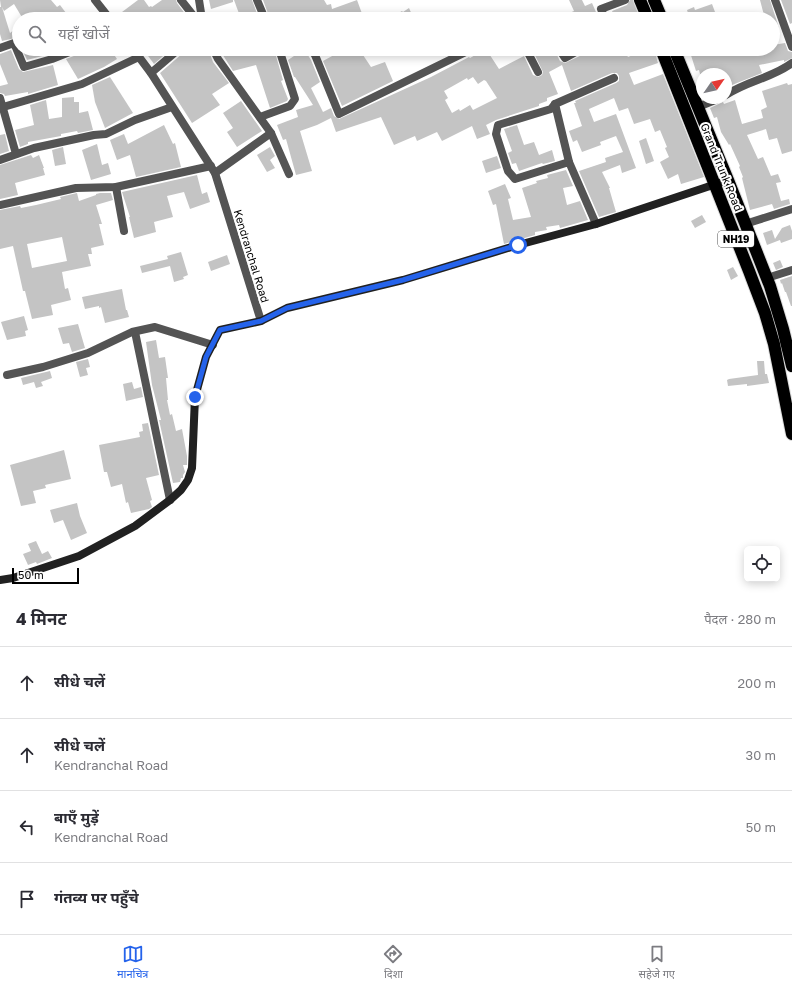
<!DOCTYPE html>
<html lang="hi">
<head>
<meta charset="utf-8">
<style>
  body { margin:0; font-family:"Golos Text","Noto Sans Devanagari",sans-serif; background:#f7f7f7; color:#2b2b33 }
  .controls { position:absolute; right:12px; bottom:12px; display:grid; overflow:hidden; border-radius:6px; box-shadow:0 2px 10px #0003 }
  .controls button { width:36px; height:36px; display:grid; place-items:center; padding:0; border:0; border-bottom:1px solid #e1e1e2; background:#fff; color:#2b2b33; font:20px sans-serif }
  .compass { position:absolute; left:696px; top:68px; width:36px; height:36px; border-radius:50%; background:#fff; box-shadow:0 2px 10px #0003; rotate:56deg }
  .scale { position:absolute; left:12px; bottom:10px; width:67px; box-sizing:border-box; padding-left:4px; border:2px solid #000; border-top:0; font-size:11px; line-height:14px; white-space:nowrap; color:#000; -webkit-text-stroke:3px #fff; paint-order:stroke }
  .stop { position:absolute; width:12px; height:12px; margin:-9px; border:3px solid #2563eb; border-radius:50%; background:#fff }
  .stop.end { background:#2563eb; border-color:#fff; box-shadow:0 1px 4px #0008 }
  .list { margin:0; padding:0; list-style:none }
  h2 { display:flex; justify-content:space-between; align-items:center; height:52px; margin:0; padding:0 16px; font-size:17px }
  h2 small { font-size:13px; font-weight:400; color:#7c7c81 }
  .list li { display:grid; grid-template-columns:26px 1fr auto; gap:12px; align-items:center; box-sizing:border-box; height:72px; padding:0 16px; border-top:1px solid #e1e1e2 }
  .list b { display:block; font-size:15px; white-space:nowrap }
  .list p { margin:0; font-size:13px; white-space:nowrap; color:#7c7c81 }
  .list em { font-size:13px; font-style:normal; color:#7c7c81 }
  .icon { flex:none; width:22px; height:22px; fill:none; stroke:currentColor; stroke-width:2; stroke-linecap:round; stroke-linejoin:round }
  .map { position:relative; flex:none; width:792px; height:594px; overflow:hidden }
  .search { position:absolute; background:#fff; box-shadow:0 2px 10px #0003; left:12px; right:12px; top:12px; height:44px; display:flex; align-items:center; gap:10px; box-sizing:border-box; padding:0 14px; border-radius:22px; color:#7c7c81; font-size:15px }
  .sheet { height:340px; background:#fff }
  nav { display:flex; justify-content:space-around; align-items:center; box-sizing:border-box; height:56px; border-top:1px solid #e1e1e2; background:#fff; font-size:11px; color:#7c7c81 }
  nav a { display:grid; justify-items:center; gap:2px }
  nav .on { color:#2563eb }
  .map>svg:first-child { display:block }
  .building { fill:#c4c4c4; fill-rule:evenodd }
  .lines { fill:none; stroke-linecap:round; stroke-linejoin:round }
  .highway-casing { stroke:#dbdbdb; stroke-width:14 }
  .street { stroke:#545454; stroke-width:8 }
  .secondary { stroke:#212121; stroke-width:8 }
  .highway { stroke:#000; stroke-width:12 }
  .route { stroke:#2563eb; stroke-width:5 }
  .labels { text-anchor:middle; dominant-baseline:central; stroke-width:4; stroke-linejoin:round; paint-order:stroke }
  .shield { fill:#fff; stroke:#4c4c4c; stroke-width:1 }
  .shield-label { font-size:10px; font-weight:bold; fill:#000 }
  .street-label { font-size:11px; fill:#000; stroke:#fff }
</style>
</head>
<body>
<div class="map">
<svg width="792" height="594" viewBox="0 0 792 594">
  <rect width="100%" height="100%" fill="#fff"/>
  <!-- building -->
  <g class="building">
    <path d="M 0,0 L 51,0 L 57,7 L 60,5 L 66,13 L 57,19 L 42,19 L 40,16 L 40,19 L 23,19 L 14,4 L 4,11 L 2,7 L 10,33 L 19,26 L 19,41 L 15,38 L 2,41 L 0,34 L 0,7 L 1,7 Z"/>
    <path d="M 138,0 L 144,0 L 149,7 L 151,6 L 152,7 L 162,0 L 176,0 L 177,3 L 189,19 L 127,19 L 122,12 Z"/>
    <path d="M 209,0 L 233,0 L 233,2 L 211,9 Z"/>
    <path d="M 234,0 L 252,0 L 259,19 L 241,19 Z"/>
    <path d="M 263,0 L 324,0 L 327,5 L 331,4 L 332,9 L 357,0 L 364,19 L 270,19 Z"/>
    <path d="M 569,0 L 582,0 L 585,6 L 592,3 L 599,19 L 555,19 L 574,11 Z"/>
    <path d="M 630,0 L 633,0 L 640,19 L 616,19 L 612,11 L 627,5 Z"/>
    <path d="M 760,0 L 770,0 L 779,28 L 773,30 L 773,19 L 765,19 Z"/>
    <path d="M 781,0 L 792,0 L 792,23 L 790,24 Z"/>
    <path d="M 712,4 L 715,12 L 699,17 L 700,19 L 690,19 L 687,10 L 694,7 L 695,10 Z"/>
    <path d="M 409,8 L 414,19 L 388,19 L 402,11 L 403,12 Z"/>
    <path d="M 785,43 L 788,51 L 792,52 L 792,58 L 784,62 L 784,60 L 759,65 L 762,73 L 732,85 L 731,81 L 726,82 L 726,74 L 700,74 L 699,70 L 696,71 L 689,49 L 773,49 L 773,45 Z"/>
    <path d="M 22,49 L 48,49 L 50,54 L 27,60 Z"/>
    <path d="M 82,49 L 110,49 L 117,59 L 104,67 L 78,79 L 66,59 L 79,54 Z"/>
    <path d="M 143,49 L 171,49 L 154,64 Z"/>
    <path d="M 184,49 L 208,49 L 213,62 L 229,83 L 212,94 L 220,105 L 192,123 L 160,73 L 183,53 Z"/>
    <path d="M 219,49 L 274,49 L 283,80 L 281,81 L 288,99 L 287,101 L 270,108 L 256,65 L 233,71 Z"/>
    <path d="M 291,49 L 304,49 L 311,60 L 320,82 L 311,88 L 323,112 L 331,108 L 334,116 L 339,119 L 431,77 L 469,57 L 470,58 L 486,49 L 499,69 L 524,56 L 533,75 L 538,77 L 542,75 L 543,72 L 533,51 L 537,49 L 554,49 L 560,61 L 565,63 L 584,54 L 586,49 L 623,49 L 628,57 L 641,52 L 639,49 L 654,49 L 658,63 L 629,73 L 634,85 L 663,74 L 704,177 L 681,184 L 678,174 L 668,179 L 660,162 L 669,157 L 665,148 L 667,147 L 660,130 L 655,132 L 650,119 L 634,124 L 628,108 L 619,111 L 614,98 L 589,109 L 594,122 L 616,114 L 636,168 L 622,173 L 620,165 L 602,172 L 610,188 L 609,188 L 616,212 L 599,217 L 579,171 L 606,162 L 605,158 L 623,152 L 616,136 L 600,142 L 601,145 L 582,152 L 577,140 L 573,142 L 569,131 L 582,126 L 574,103 L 576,103 L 575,101 L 616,83 L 619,81 L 619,76 L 617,73 L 612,73 L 571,91 L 562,65 L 549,72 L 558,94 L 547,98 L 547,101 L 539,104 L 539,106 L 496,120 L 486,125 L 490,134 L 477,139 L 472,126 L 442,141 L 437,132 L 417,141 L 415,136 L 394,145 L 381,117 L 336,132 L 331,118 L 317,125 L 300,131 L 312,171 L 296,175 L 286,139 L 283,140 L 277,125 L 298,117 L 296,110 L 313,105 L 295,77 L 294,77 L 288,60 L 294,56 ZM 473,77 L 478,84 L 484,80 L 486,81 L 497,98 L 473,110 L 470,105 L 460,111 L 459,109 L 452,113 L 445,100 L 448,98 L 444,91 L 467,78 L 468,80 Z"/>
    <path d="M 330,49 L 359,49 L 371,67 L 385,62 L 393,81 L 342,106 L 323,61 L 334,55 Z"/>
    <path d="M 11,50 L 19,69 L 23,72 L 53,65 L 58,85 L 28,94 L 28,92 L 5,96 L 4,94 L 0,93 L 0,86 L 8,84 L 0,64 L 0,54 Z"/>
    <path d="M 110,77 L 133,113 L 105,128 L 95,102 L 92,85 Z"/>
    <path d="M 787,83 L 788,85 L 792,84 L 792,151 L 782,154 L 777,138 L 769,140 L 766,129 L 747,135 L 758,159 L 763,157 L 771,176 L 778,174 L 781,182 L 776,183 L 781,201 L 789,199 L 790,204 L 774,209 L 772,204 L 750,210 L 742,178 L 743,177 L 739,167 L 740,166 L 730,144 L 729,145 L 721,132 L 717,117 L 714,118 L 710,108 L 723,102 L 724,104 L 735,100 L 742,124 L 763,118 L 761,110 L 767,107 L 762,91 Z"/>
    <path d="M 74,97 L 74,102 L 79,102 L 79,113 L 88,111 L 93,130 L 78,133 L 77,131 L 61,134 L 61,136 L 28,142 L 28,144 L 20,147 L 15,130 L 34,125 L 30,105 L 46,100 L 49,119 L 62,117 L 62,98 Z"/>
    <path d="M 241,101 L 262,131 L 237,147 L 227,132 L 233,128 L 223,113 Z"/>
    <path d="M 164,125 L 173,144 L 175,143 L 181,167 L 136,177 L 130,155 L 117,160 L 110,140 L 124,134 L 128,144 Z"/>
    <path d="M 517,125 L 524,145 L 534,142 L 539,155 L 552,150 L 555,161 L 543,164 L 542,163 L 519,171 L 516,163 L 512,164 L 508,153 L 512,151 L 504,129 Z"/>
    <path d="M 5,134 L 9,151 L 0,154 L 0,135 Z"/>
    <path d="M 646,138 L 654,161 L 646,164 L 639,141 Z"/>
    <path d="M 97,144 L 102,165 L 108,163 L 111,174 L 91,180 L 82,150 Z"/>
    <path d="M 63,147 L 66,164 L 55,166 L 52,150 Z"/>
    <path d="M 270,147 L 275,156 L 270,160 L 275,168 L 267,172 L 257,155 Z"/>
    <path d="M 31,155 L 33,158 L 39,155 L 44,168 L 43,168 L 45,175 L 15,183 L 18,195 L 0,199 L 0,165 Z"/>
    <path d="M 497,156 L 501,168 L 486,173 L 482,161 Z"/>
    <path d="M 566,170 L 573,186 L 563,188 L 567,205 L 580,201 L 588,220 L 560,228 L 559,225 L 546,227 L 547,230 L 535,232 L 535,235 L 504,244 L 496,204 L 493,205 L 488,191 L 505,184 L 511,198 L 508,199 L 513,220 L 531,217 L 522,188 L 537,183 L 536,181 L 548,178 L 547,175 Z"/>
    <path d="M 197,175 L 202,194 L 207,192 L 210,202 L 190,209 L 184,192 L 167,196 L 173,217 L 154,222 L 156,232 L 134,238 L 129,217 L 130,217 L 122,192 Z"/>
    <path d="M 77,193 L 79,201 L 96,195 L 96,194 L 100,193 L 111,193 L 113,200 L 96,205 L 102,224 L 99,224 L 104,245 L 91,248 L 92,254 L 88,254 L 91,266 L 62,272 L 65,289 L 68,288 L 71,300 L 51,305 L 53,315 L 32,319 L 25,291 L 23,291 L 13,246 L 0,249 L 0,210 L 20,206 L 21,208 L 36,205 L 61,199 L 60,197 ZM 62,237 L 67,261 L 32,268 L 27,244 Z"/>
    <path d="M 702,215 L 706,222 L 695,228 L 691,221 Z"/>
    <path d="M 790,225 L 792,231 L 792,239 L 781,243 L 780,240 L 767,245 L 763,233 L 772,230 L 775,239 L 782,228 Z"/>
    <path d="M 181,252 L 188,275 L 183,277 L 184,279 L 174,282 L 170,266 L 142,273 L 140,266 L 168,259 L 167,256 Z"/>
    <path d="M 227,255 L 230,264 L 211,271 L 208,262 Z"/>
    <path d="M 780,260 L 783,267 L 776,270 L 773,263 Z"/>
    <path d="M 733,267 L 738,276 L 731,280 L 727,270 Z"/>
    <path d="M 792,276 L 792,306 L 791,306 L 786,292 L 785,292 L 782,283 L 781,284 L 780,280 Z"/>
    <path d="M 122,289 L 126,310 L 127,310 L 129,317 L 105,323 L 101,307 L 99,308 L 99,306 L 85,309 L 82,297 Z"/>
    <path d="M 24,316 L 28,330 L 25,331 L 26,336 L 7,340 L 1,322 Z"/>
    <path d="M 78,324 L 85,348 L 72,352 L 69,343 L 63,344 L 58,328 Z"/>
    <path d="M 156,340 L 159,358 L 165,357 L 168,378 L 166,378 L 168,400 L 167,400 L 170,415 L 172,414 L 176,431 L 182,429 L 187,456 L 187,465 L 183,465 L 185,472 L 183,475 L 183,478 L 181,478 L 180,482 L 173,483 L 159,420 L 161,420 L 152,385 L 146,342 Z"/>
    <path d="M 88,359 L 90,367 L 86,368 L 88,375 L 80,377 L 76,362 Z"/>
    <path d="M 757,361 L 764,361 L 765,374 L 767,374 L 769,383 L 747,386 L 747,384 L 728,386 L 727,380 L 729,379 L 758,375 Z"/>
    <path d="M 50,371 L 52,378 L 41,382 L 43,386 L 36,388 L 34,382 L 23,385 L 21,378 Z"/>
    <path d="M 132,382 L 134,389 L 141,387 L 143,397 L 126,401 L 123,384 Z"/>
    <path d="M 148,423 L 159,475 L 146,478 L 152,500 L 150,501 L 152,507 L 149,509 L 131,513 L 128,502 L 126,503 L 122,484 L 111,487 L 107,472 L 104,472 L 99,445 L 140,437 L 139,432 L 143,431 L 142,424 Z"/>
    <path d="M 64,450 L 71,479 L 45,485 L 46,488 L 33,491 L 36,503 L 21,506 L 10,465 Z"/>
    <path d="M 77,503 L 80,516 L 87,533 L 71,540 L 63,520 L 54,523 L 50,510 Z"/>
    <path d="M 36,541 L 42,554 L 48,551 L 52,558 L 37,564 L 36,562 L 28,565 L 23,554 L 31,551 L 28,544 Z"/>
  </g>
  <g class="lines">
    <!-- highway casing -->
    <g class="highway-casing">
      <g id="highway">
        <path d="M 640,0 L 648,19"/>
        <path d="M 654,0 L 662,19"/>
        <path d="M 661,49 L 749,271 L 765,313 L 774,344 L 792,434"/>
        <path d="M 674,49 L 728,180 L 770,286 L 783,329 L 792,366"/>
      </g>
    </g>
    <!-- street -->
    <g class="street">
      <path d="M 95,0 L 110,19"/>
      <path d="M 181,0 L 196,19"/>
      <path d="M 199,0 L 202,19"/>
      <path d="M 257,0 L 265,19"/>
      <path d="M 775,0 L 792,47"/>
      <path d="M 534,19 L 541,16 L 543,19"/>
      <path d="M 605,19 L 601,9 L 625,0"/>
      <path d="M 0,48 L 14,43 L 24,67 L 52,59 L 77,49"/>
      <path d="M 133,49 L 151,73 L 215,173 L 261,321"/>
      <path d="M 213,49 L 218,59 L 271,133 L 289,174"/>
      <path d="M 311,49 L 315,55 L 339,114 L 472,49"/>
      <path d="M 526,49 L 538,72"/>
      <path d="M 559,49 L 565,58 L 581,49"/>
      <path d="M 151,73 L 179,49"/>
      <path d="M 726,95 C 747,81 772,78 792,63"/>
      <path d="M 0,98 L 16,154"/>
      <path d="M 555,104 L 569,162"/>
      <path d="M 698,107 L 720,98"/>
      <path d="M 0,108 L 82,84 L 139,57"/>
      <path d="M 260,117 L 290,106 L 295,99 L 279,49"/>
      <path d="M 0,160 L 34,148 L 94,135 L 106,134 L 135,120 L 172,107"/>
      <path d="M 215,173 L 271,133"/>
      <path d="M 116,187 L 124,231"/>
      <path d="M 0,205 L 76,188 L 116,187 L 211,166"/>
      <path d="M 596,224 L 569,162 L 515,179 L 508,171 L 496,134 L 498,125 L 551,109 L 555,104 L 614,78"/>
      <path d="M 745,224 L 792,209"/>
      <path d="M 767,278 L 792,270"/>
      <path d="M 135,332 L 170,500"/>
      <path d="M 7,375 L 43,367 L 88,353 L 132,332 L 155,327 L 213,345"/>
    </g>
    <!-- secondary -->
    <path class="secondary" d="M 0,580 L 13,578 L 79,556 L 135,526 L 170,500 L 181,490 L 188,480 L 192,468 L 195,397 L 206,357 L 220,330 L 261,321 L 287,308 L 403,280 L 518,245 L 596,224 L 728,180"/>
    <!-- highway -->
    <use href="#highway" class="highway"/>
  </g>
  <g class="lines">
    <!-- route -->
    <path class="route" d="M 195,397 L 206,357 L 220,330 L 261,321 L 287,308 L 403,280 L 518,245"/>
  </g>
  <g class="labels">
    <!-- shield labels -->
    <rect class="shield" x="718" y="231" width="36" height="16" rx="3"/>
    <g class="shield-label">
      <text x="736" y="239">NH19</text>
    </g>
    <!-- street labels -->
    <g class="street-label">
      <text transform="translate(722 167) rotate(68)">Grand Trunk Road</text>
      <text transform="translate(252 256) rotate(73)">Kendranchal Road</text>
    </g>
  </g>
</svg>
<div class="controls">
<button><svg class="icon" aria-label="locate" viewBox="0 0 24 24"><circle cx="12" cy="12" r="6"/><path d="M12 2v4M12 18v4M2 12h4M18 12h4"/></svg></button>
</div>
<svg class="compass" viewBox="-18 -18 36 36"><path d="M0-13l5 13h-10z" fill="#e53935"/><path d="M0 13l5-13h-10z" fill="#7c7c81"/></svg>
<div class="scale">50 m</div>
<div class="stop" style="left:518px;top:245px"></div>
<div class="stop end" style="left:195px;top:397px"></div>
<div class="search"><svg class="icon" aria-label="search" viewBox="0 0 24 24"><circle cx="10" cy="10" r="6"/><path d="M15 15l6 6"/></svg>यहाँ खोजें</div>
</div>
<section class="sheet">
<h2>4 मिनट<small>पैदल · 280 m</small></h2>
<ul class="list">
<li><svg class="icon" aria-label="ahead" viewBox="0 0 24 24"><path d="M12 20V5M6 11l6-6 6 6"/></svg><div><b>सीधे चलें</b></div><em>200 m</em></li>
<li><svg class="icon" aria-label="ahead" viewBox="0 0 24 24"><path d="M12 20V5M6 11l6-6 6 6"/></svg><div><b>सीधे चलें</b><p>Kendranchal Road</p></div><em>30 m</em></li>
<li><svg class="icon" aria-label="left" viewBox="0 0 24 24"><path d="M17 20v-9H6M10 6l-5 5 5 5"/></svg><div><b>बाएँ मुड़ें</b><p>Kendranchal Road</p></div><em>50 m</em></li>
<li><svg class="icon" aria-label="arrive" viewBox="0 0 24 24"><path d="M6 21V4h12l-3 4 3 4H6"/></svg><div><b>गंतव्य पर पहुँचे</b></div></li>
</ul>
</section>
<nav>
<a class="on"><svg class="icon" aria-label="map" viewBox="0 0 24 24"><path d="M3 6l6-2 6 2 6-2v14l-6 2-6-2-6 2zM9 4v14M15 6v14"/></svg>मानचित्र</a>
<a><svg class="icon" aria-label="directions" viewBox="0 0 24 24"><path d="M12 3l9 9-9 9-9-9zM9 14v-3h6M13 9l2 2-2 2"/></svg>दिशा</a>
<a><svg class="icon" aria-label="saved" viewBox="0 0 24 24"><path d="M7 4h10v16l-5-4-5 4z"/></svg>सहेजे गए</a>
</nav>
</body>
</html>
